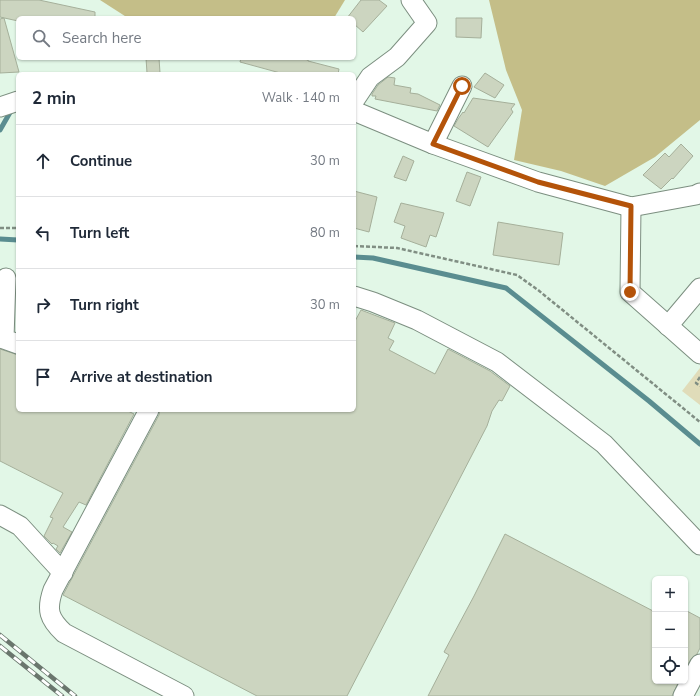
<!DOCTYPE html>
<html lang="en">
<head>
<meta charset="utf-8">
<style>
  body { margin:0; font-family:"Nunito Sans",sans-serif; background:#f2f2f3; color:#1f2937 }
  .controls { position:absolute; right:12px; bottom:12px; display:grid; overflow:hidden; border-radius:6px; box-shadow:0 1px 3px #0004 }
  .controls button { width:36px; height:36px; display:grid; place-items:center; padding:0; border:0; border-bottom:1px solid #e0e1e3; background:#fff; color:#1f2937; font:20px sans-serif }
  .stop { position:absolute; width:12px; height:12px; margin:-9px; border:3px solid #b45309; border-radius:50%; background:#fff }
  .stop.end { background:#b45309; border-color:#fff; box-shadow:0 1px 4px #0008 }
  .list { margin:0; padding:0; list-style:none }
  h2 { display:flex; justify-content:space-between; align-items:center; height:52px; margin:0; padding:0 16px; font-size:17px }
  h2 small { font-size:13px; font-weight:400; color:#747a83 }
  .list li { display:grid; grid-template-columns:26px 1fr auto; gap:12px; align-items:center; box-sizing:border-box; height:72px; padding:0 16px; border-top:1px solid #e0e1e3 }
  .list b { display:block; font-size:15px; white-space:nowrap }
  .list em { font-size:13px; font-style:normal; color:#747a83 }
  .icon { flex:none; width:22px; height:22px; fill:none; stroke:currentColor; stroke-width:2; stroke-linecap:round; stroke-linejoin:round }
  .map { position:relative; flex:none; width:700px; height:696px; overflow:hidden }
  .search { position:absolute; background:#fff; box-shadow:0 1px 3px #0004; left:16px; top:16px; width:340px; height:44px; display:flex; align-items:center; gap:10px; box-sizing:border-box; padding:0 14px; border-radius:6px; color:#747a83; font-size:15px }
  .panel { position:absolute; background:#fff; box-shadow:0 1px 3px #0004; left:16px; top:72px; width:340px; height:340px; border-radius:6px }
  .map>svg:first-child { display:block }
  .green { fill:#e0dcb9 }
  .forest { fill:#c4be88 }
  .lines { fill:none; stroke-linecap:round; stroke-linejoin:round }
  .stream { stroke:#5a8d90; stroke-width:5 }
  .building { fill:#ccd5c0; stroke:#a5af9a }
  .minor-casing { stroke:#7c8f80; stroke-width:21 }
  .path { stroke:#808e83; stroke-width:2.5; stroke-dasharray:4 2; stroke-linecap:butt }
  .minor { stroke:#fff; stroke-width:19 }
  .rail-casing { stroke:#6a766d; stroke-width:4.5 }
  .rail { stroke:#fff; stroke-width:3; stroke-dasharray:9; stroke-linecap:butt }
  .route { stroke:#b45309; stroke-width:5 }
</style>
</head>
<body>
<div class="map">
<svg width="700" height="696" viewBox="0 0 700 696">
  <rect width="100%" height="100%" fill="#e2f7e7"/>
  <!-- green -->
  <path class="green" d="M 700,368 L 700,405 L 682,391 Z"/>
  <!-- forest -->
  <g class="forest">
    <path d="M 100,0 L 345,0 L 334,18 L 128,18 Z"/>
    <path d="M 489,0 L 700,0 L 700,120 L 655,157 L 605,186 L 561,171 L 514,160 L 522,110 L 506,70 Z"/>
  </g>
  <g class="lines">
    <!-- stream -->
    <g class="stream">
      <path d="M 0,130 L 12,109"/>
      <path d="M 0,239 L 18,240"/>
      <path d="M 354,257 L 373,258 L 506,288 L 649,401 L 700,444"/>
    </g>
  </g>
  <!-- building -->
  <g class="building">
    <path d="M 0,0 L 39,0 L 95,12 L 95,18 L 18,18 L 18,21 L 0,17 Z"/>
    <path d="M 361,0 L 379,0 L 387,6 L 363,32 L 354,24 L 354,18 L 347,18 Z"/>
    <path d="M 4,18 L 19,72 L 0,73 L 0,19 Z"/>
    <path d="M 456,18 L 482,18 L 481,38 L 456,37 Z"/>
    <path d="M 146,58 L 159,58 L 160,73 L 147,73 Z"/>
    <path d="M 241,58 L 300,58 L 308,60 L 308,61 L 339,69 L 338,74 L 284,74 L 240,62 Z"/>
    <path d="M 485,73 L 504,85 L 495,98 L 474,87 Z"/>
    <path d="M 388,77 L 395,78 L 394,85 L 411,88 L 410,93 L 418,94 L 440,105 L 437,111 L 375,99 L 376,96 L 372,96 L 372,94 L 378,85 Z"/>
    <path d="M 473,98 L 515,104 L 511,109 L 513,112 L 488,147 L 454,126 L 458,119 L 463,112 L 464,113 Z"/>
    <path d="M 681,144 L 693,156 L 673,179 L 672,178 L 661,189 L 643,175 L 665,153 L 669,157 Z"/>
    <path d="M 403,156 L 414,161 L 406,181 L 394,177 Z"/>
    <path d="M 467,172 L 481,177 L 470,206 L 456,201 Z"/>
    <path d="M 354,191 L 377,197 L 369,232 L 354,228 Z"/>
    <path d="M 401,203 L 444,213 L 436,237 L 430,235 L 426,247 L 401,238 L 405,226 L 394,222 Z"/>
    <path d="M 498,222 L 563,233 L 559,265 L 493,255 Z"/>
    <path d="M 361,310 L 395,323 L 388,338 L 394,341 L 389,350 L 435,374 L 448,349 L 490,371 L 510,386 L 502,401 L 499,400 L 492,411 L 487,426 L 347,696 L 257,696 L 63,595 L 159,415 L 160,410 L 354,410 L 354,323 Z"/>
    <path d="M 0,349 L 18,355 L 18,410 L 126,410 L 134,414 L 86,505 L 79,502 L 63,527 L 72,532 L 60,553 L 56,549 L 58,546 L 53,543 L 52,544 L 44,536 L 53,518 L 50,517 L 63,493 L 0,461 Z"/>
    <path d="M 505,534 L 655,612 L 655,681 L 679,681 L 672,696 L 428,696 L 449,655 L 444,652 L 474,596 Z"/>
    <path d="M 685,610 L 700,618 L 700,648 L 697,654 L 691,659 L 685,669 Z"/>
  </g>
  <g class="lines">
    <!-- minor casing -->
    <g class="minor-casing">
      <g id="minor">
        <path d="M 354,101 L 370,77 L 397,57 L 427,23 L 411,0"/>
        <path d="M 0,107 L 18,101"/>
        <path d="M 354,111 L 433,144 L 538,182 L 631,207 L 696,195 L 700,193"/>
        <path d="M 433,144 L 462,86"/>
        <path d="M 631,207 L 630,292 L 700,354"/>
        <path d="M 6,278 L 4,339 L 18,344"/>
        <path d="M 354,296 L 373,302 L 417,320 L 497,362 L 604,444 L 700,545"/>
        <path d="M 668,326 L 700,288"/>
        <path d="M 149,410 L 53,590 C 46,610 49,619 64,633 L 184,696"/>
        <path d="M 0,515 L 20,526 L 63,573"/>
        <path d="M 683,696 L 700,664"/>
      </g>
    </g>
    <!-- path -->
    <g class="path">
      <path d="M 0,228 L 18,228"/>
      <path d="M 354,246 L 397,248 L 517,275 L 538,290 L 700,422"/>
      <path d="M 700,377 L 696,383 L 700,386"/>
    </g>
    <!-- minor -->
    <use href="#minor" class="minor"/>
    <!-- rail casing -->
    <g class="rail-casing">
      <g id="rail">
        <path d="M 0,635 L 75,696"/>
        <path d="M 0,646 L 62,696"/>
      </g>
    </g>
    <!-- rail -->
    <use href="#rail" class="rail"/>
  </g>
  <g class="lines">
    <!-- route -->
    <path class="route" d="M 462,86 L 433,144 L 538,182 L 631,206 L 630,292"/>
  </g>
</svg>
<div class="controls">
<button>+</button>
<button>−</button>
<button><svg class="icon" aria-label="locate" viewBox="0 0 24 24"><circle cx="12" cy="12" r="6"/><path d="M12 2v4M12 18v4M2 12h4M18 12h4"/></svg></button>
</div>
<div class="stop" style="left:462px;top:86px"></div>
<div class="stop end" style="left:630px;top:292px"></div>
<div class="search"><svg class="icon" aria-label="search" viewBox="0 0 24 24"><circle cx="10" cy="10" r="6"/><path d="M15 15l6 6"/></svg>Search here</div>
<section class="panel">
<h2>2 min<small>Walk · 140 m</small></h2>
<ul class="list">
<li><svg class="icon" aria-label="ahead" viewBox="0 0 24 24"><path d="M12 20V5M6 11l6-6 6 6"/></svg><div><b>Continue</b></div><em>30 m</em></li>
<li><svg class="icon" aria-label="left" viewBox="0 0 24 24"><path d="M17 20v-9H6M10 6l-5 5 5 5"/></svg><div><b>Turn left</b></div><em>80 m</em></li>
<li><svg class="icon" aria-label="right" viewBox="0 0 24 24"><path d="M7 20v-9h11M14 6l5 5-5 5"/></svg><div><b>Turn right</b></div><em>30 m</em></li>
<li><svg class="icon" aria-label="arrive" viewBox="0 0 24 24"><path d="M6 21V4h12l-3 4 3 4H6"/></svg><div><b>Arrive at destination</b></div></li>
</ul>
</section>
</div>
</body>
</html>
